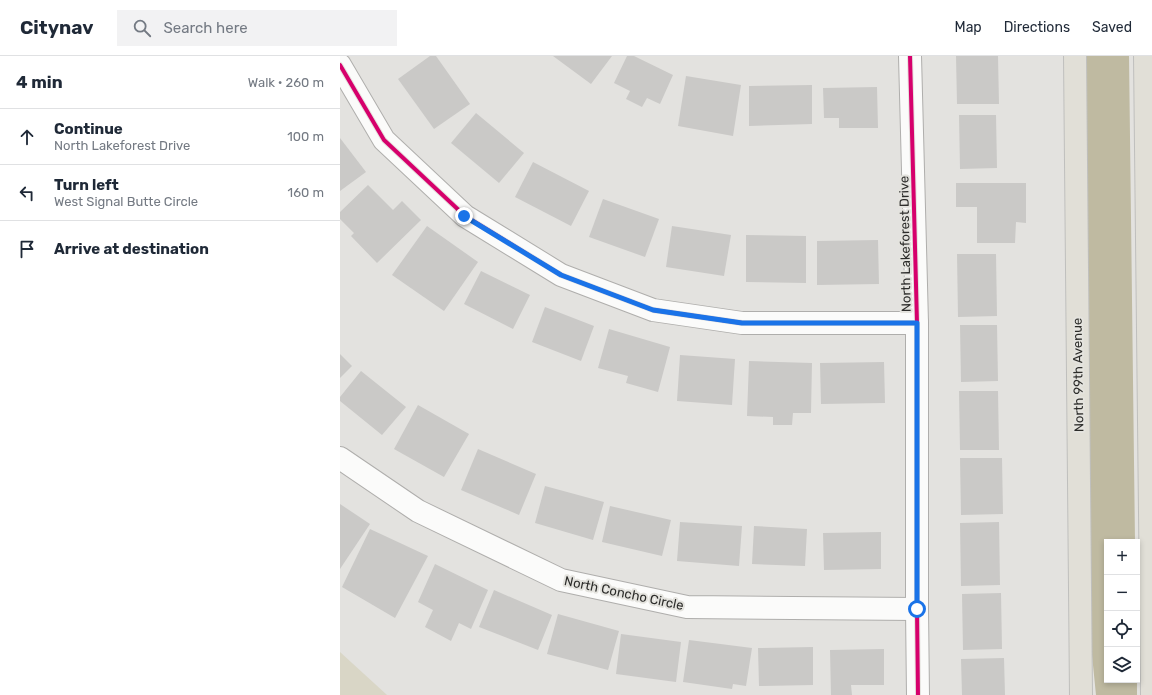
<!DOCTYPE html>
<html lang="en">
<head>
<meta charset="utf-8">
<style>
  body { margin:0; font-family:Rubik,sans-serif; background:#f2f2f3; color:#1f2937 }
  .controls { position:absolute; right:12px; bottom:12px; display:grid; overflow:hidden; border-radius:0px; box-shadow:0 2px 6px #0003 }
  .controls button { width:36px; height:36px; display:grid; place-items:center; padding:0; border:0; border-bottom:1px solid #e0e1e3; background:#fff; color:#1f2937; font:20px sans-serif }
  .stop { position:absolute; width:12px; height:12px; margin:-9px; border:3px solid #1a73e8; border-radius:50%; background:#fff }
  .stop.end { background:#1a73e8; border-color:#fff; box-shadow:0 1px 4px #0008 }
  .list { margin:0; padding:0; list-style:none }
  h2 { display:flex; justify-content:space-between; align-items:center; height:52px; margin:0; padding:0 16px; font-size:17px }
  h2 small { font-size:13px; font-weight:400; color:#747a83 }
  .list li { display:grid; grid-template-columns:26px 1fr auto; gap:12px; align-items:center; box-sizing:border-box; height:56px; padding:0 16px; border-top:1px solid #e0e1e3 }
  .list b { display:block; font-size:15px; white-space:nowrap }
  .list p { margin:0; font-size:13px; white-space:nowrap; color:#747a83 }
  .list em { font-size:13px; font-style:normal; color:#747a83 }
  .icon { flex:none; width:22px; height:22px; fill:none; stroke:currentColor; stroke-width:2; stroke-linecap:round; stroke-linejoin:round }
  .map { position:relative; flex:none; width:812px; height:639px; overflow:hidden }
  header { display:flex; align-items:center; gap:24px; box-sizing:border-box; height:56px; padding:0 20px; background:#fff; border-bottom:1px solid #e0e1e3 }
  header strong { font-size:19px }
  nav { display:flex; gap:22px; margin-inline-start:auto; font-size:14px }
  .search { width:280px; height:36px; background:#f2f2f3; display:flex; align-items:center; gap:10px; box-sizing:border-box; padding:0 14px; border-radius:0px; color:#747a83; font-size:15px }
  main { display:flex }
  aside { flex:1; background:#fff }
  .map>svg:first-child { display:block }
  .green { fill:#d9d6c6 }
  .water { fill:#bfbaa1 }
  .building { fill:#cac9c7 }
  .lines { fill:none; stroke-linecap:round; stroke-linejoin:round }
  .minor-casing { stroke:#afaeac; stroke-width:24 }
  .major-casing { stroke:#bfbfbd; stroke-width:24 }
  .minor { stroke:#fbfbfa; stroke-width:22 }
  .major { stroke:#e1dfd7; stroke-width:22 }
  .cycleway-casing { stroke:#e4e3de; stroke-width:6 }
  .cycleway { stroke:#d6006c; stroke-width:4 }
  .route { stroke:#1a73e8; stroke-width:5 }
  .labels { text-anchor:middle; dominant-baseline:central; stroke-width:4; stroke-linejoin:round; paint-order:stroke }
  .street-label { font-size:13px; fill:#2c2c2a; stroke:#e4e3de }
</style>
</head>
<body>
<header>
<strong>Citynav</strong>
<div class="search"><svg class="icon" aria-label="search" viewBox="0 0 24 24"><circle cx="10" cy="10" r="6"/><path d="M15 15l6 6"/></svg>Search here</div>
<nav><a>Map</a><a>Directions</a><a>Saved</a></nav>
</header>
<main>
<aside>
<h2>4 min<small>Walk · 260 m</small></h2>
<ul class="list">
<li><svg class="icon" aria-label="ahead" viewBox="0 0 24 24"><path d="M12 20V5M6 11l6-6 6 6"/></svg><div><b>Continue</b><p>North Lakeforest Drive</p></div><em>100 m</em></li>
<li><svg class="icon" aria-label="left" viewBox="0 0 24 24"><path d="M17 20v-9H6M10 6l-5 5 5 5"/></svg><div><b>Turn left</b><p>West Signal Butte Circle</p></div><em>160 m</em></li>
<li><svg class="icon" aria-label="arrive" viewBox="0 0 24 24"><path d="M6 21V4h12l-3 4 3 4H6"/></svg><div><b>Arrive at destination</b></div></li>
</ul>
</aside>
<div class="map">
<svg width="812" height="639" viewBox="0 0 812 639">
  <rect width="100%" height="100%" fill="#e3e2df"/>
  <!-- green -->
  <path class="green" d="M 0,596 L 47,639 L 0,639 Z"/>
  <!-- water -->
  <path class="water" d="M 745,0 L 789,0 L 795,486 L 767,486 L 767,624 L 797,624 L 797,608 L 797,639 L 756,639 L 752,599 Z"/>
  <!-- building -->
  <g class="building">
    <path d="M 90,0 L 96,0 L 130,48 L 94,73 L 58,23 Z"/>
    <path d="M 213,0 L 272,0 L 251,28 Z"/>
    <path d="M 287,0 L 294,0 L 333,19 L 320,48 L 307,42 L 302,51 L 286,43 L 290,35 L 274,27 Z"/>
    <path d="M 616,0 L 658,0 L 659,48 L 617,48 Z"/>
    <path d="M 346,20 L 401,29 L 393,80 L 338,70 Z"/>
    <path d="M 472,29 L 472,68 L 409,70 L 409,30 Z"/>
    <path d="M 537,31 L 538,72 L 499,72 L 499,62 L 484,62 L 483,32 Z"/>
    <path d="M 136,57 L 184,97 L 159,127 L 111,87 Z"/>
    <path d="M 619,59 L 656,59 L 657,112 L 620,113 Z"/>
    <path d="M 0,82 L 26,116 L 0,135 Z"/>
    <path d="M 193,106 L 249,135 L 231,170 L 175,141 Z"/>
    <path d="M 616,127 L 686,127 L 686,167 L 676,166 L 675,187 L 637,187 L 637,151 L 616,151 Z"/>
    <path d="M 28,129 L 53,154 L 62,145 L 81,164 L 37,207 L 11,180 L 14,177 L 0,163 L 0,156 Z"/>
    <path d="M 263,143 L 319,163 L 305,201 L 249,181 Z"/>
    <path d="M 87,170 L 138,206 L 104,255 L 52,219 Z"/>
    <path d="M 332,170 L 391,179 L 384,220 L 326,211 Z"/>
    <path d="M 406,179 L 466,180 L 466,227 L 406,226 Z"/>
    <path d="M 538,184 L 539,228 L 477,229 L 477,185 Z"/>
    <path d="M 617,198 L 656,198 L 657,260 L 618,261 Z"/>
    <path d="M 141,215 L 190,239 L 173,273 L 124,248 Z"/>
    <path d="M 205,251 L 254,270 L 241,305 L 192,286 Z"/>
    <path d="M 620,269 L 657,269 L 658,325 L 621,326 Z"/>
    <path d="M 269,273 L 330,291 L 318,336 L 286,327 L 288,320 L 258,312 Z"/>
    <path d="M 0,298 L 12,310 L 0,322 Z"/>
    <path d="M 340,299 L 395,303 L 392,349 L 337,345 Z"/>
    <path d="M 409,305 L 472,307 L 471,357 L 453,357 L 452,369 L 433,369 L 433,361 L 407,360 Z"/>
    <path d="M 544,306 L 545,347 L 481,348 L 480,307 Z"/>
    <path d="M 21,315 L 66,351 L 42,379 L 0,345 L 0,341 Z"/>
    <path d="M 619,335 L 658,335 L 659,394 L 620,394 Z"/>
    <path d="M 78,349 L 129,378 L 104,421 L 54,393 Z"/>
    <path d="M 138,393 L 196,418 L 179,459 L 121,434 Z"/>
    <path d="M 620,402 L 662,402 L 663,458 L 621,459 Z"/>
    <path d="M 205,430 L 264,446 L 253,484 L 195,467 Z"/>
    <path d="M 0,448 L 30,468 L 0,513 Z"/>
    <path d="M 270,450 L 331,464 L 322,500 L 262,486 Z"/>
    <path d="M 340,466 L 402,470 L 399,510 L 337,505 Z"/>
    <path d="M 659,466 L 660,529 L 621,530 L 620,467 Z"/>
    <path d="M 414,470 L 467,473 L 465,510 L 412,508 Z"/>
    <path d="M 30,473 L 88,500 L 55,562 L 2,531 Z"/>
    <path d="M 541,476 L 541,513 L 484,514 L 483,477 Z"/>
    <path d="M 95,508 L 148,534 L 131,573 L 119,567 L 111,585 L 85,571 L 93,554 L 78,546 Z"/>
    <path d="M 154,534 L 212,559 L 198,594 L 139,571 Z"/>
    <path d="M 661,537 L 662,593 L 623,594 L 622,538 Z"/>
    <path d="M 218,558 L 279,575 L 268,614 L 207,598 Z"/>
    <path d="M 281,578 L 341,586 L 336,626 L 276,618 Z"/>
    <path d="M 349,584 L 412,592 L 406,630 L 393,628 L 392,633 L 343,626 Z"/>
    <path d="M 473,591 L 473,629 L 419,630 L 418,592 Z"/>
    <path d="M 544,593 L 544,629 L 511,629 L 512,639 L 491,639 L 490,594 Z"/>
    <path d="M 664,602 L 665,639 L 622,639 L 621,603 Z"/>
  </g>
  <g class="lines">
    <!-- minor casing -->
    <g class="minor-casing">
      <g id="minor">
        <path d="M 570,0 L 577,267 L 577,553 L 578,639"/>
        <path d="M 0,9 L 44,84 L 125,160 L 221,219 L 313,254 L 402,267 L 577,267"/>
        <path d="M 0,402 L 78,455 L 221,524 L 347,551 L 577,553"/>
      </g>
    </g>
    <!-- major casing -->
    <g class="major-casing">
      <g id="major">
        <path d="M 735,0 L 741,639"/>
        <path d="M 805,0 L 812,639"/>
      </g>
    </g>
    <!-- minor -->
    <use href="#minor" class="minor"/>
    <!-- major -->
    <use href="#major" class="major"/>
    <!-- cycleway casing -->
    <g class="cycleway-casing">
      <g id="cycleway">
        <path d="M 570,0 L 577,267 L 577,553 L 578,639"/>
        <path d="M 0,9 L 44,84 L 125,160 L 221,219 L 313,254 L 402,267 L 577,267"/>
      </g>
    </g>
    <!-- cycleway -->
    <use href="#cycleway" class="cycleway"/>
  </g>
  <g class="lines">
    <!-- route -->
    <path class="route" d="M 124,160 L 221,219 L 313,254 L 402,267 L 577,267 L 577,553"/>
  </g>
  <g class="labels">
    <!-- street labels -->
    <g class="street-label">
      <text transform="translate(565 188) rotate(-91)">North Lakeforest Drive</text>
      <text transform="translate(738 319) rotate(-91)">North 99th Avenue</text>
      <text transform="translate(284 537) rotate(12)">North Concho Circle</text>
    </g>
  </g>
</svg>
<div class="controls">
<button>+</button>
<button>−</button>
<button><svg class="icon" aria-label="locate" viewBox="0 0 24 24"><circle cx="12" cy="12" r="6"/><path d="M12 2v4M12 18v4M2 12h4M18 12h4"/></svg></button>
<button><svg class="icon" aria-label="layers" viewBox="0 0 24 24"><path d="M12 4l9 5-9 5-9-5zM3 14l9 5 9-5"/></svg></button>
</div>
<div class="stop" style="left:577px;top:553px"></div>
<div class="stop end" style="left:124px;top:160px"></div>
</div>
</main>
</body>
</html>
